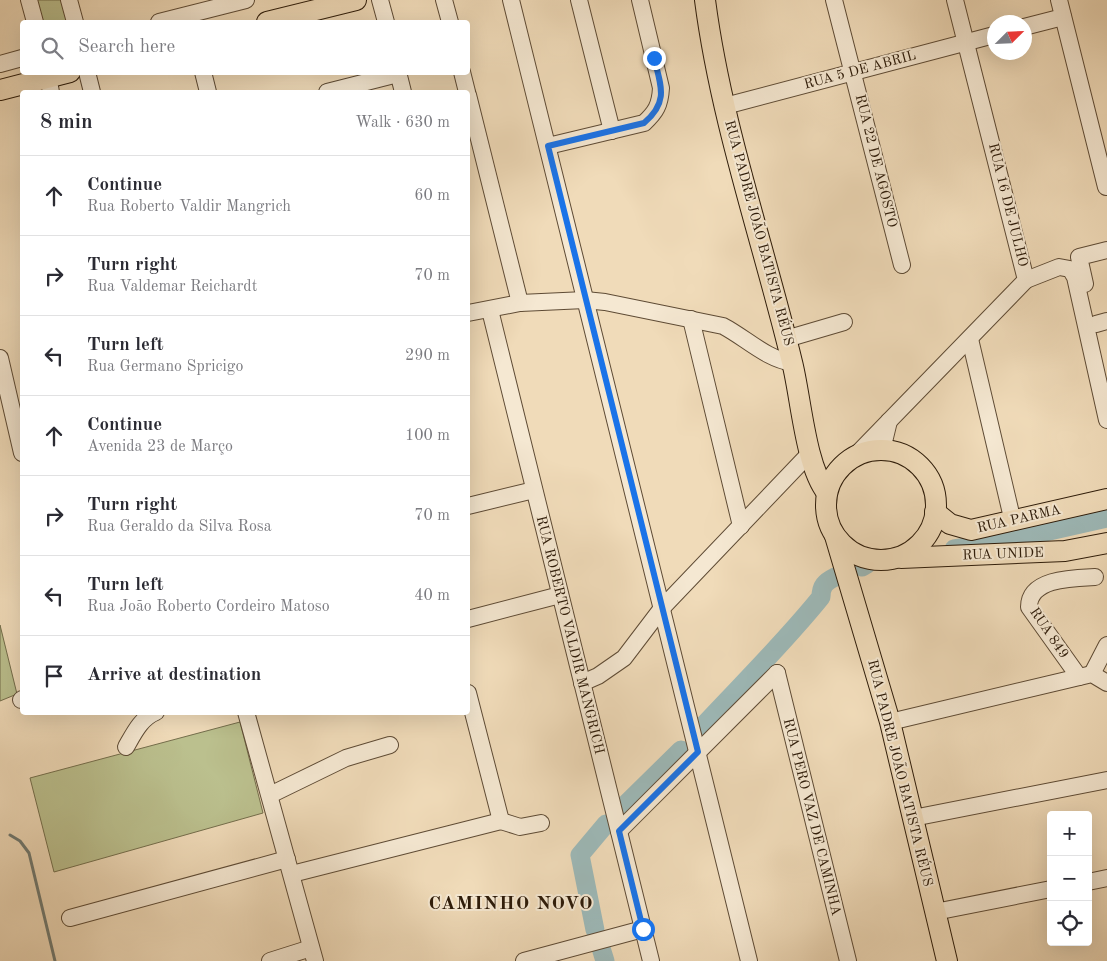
<!DOCTYPE html>
<html lang="en">
<head>
<meta charset="utf-8">
<style>
  body { margin:0; font-family:"Old Standard TT",serif; background:#f7f7f7; color:#2b2b33 }
  .controls { position:absolute; right:15px; bottom:15px; display:grid; overflow:hidden; border-radius:5px; box-shadow:0 5px 20px #0002 }
  .controls button { width:45px; height:45px; display:grid; place-items:center; padding:0; border:0; border-bottom:1px solid #e1e1e2; background:#fff; color:#2b2b33; font:25px sans-serif }
  .compass { position:absolute; left:987px; top:15px; width:45px; height:45px; border-radius:50%; background:#fff; box-shadow:0 5px 20px #0002; rotate:66deg }
  .stop { position:absolute; width:15px; height:15px; margin:-11px; border:4px solid #1a73e8; border-radius:50%; background:#fff }
  .stop.end { background:#1a73e8; border-color:#fff; box-shadow:0 1px 5px #0008 }
  .list { margin:0; padding:0; list-style:none }
  h2 { display:flex; justify-content:space-between; align-items:center; height:65px; margin:0; padding:0 20px; font-size:21px }
  h2 small { font-size:16px; font-weight:400; color:#7c7c81 }
  .list li { display:grid; grid-template-columns:32px 1fr auto; gap:15px; align-items:center; box-sizing:border-box; height:80px; padding:0 20px; border-top:1px solid #e1e1e2 }
  .list b { display:block; font-size:19px; white-space:nowrap }
  .list p { margin:0; font-size:16px; white-space:nowrap; color:#7c7c81 }
  .list em { font-size:16px; font-style:normal; color:#7c7c81 }
  .icon { flex:none; width:28px; height:28px; fill:none; stroke:currentColor; stroke-width:2; stroke-linecap:round; stroke-linejoin:round }
  .map { position:relative; flex:none; width:1107px; height:961px; overflow:hidden }
  .search { position:absolute; background:#fff; box-shadow:0 5px 20px #0002; left:20px; top:20px; width:450px; height:55px; display:flex; align-items:center; gap:12px; box-sizing:border-box; padding:0 18px; border-radius:5px; color:#7c7c81; font-size:19px }
  .panel { position:absolute; background:#fff; box-shadow:0 5px 20px #0002; left:20px; top:90px; width:450px; height:625px; border-radius:5px }
  .map>svg:first-child { display:block }
  .green { fill:#bbc08e; stroke:#746e4c }
  .lines { fill:none; stroke-linecap:round; stroke-linejoin:round }
  .stream { stroke:#707a72; stroke-width:3 }
  .river { stroke:#9db9b8; stroke-width:19 }
  .minor-casing { stroke:#5e4b35; stroke-width:18 }
  .major-casing { stroke:#2d1b09; stroke-width:22 }
  .minor { stroke:#f5e8d2; stroke-width:16 }
  .major { stroke:#f0dbb9; stroke-width:20 }
  .route { stroke:#1a73e8; stroke-width:6 }
  .labels { text-anchor:middle; dominant-baseline:central; stroke-width:4; stroke-linejoin:round; paint-order:stroke }
  .street-label { font-size:14px; fill:#2d1b09; stroke:#f5e8d2 }
  .district-label { font-size:19px; font-weight:bold; letter-spacing:1px; fill:#2d1b09; stroke:#f5e8d2 }
</style>
</head>
<body>
<div class="map">
<svg width="1107" height="961" viewBox="0 0 1107 961">
  <rect width="100%" height="100%" fill="#f0dbb9"/>
  <filter id="stains"><feTurbulence type="fractalNoise" baseFrequency=".004" numOctaves="4"/><feColorMatrix values="0 0 0 0 .2 0 0 0 0 .09 0 0 0 0 .02 0 0 0 .5 -.17"/></filter>
  <radialGradient id="worn" r=".72"><stop offset=".6" stop-color="#630" stop-opacity="0"/><stop offset="1" stop-color="#630" stop-opacity=".3"/></radialGradient>
  <!-- green -->
  <g class="green">
    <path d="M 34,0 L 63,0 L 68,22 L 40,22 Z"/>
    <path d="M 0,625 L 17,694 L 0,701 Z"/>
    <path d="M 240,722 L 263,813 L 54,872 L 30,778 Z"/>
  </g>
  <g class="lines">
    <!-- stream -->
    <path class="stream" d="M 10,835 L 20,841 L 29,853 L 55,961"/>
    <!-- river -->
    <g class="river">
      <path d="M 954,549 L 1005,541 L 1107,518"/>
      <path d="M 862,567 L 867,564"/>
      <path d="M 702,727 C 742,684 784,643 821,597 C 821,586 825,582 835,577"/>
      <path d="M 622,808 L 681,750"/>
      <path d="M 595,930 L 580,855 L 606,824"/>
      <path d="M 601,948 L 605,961"/>
    </g>
    <!-- minor casing -->
    <g class="minor-casing">
      <g id="minor">
        <path d="M 29,0 L 35,22"/>
        <path d="M 69,0 L 75,22"/>
        <path d="M 380,0 L 386,22"/>
        <path d="M 444,0 L 450,22"/>
        <path d="M 511,0 L 749,961"/>
        <path d="M 579,0 L 612,131"/>
        <path d="M 834,0 L 902,265"/>
        <path d="M 1059,0 L 1106,187"/>
        <path d="M 159,22 L 246,0"/>
        <path d="M 1024,27 L 1063,17"/>
        <path d="M 0,64 L 22,58"/>
        <path d="M 47,72 L 51,92"/>
        <path d="M 87,72 L 92,92"/>
        <path d="M 203,72 L 208,92"/>
        <path d="M 398,72 L 403,92"/>
        <path d="M 462,72 L 467,92"/>
        <path d="M 327,92 L 398,74"/>
        <path d="M 468,95 L 520,303"/>
        <path d="M 725,106 L 994,35"/>
        <path d="M 548,146 L 644,123 C 656,112 660,105 661,88 L 640,0"/>
        <path d="M 1026,280 L 1059,267 L 1070,269 L 1075,277 L 1107,420"/>
        <path d="M 1085,284 L 1079,257 L 1107,250"/>
        <path d="M 490,310 L 651,961"/>
        <path d="M 468,313 L 520,303 L 585,300 L 605,302 L 723,326 C 746,338 766,359 793,363"/>
        <path d="M 691,319 L 741,526"/>
        <path d="M 1096,324 L 1107,321"/>
        <path d="M 786,339 L 844,322"/>
        <path d="M 970,339 L 1013,522"/>
        <path d="M 0,358 L 22,453"/>
        <path d="M 882,450 L 889,421"/>
        <path d="M 855,456 L 1026,280 L 955,0"/>
        <path d="M 468,506 L 534,490"/>
        <path d="M 468,619 L 560,595"/>
        <path d="M 777,673 L 848,961"/>
        <path d="M 1092,674 L 1107,645"/>
        <path d="M 1079,677 L 1029,607 C 1029,578 1074,578 1095,577"/>
        <path d="M 582,683 L 598,676 L 624,658 L 662,608 L 811,452"/>
        <path d="M 21,700 L 22,699"/>
        <path d="M 246,712 L 315,961"/>
        <path d="M 890,722 L 1092,674 L 1107,683"/>
        <path d="M 126,747 C 134,733 141,718 156,712"/>
        <path d="M 270,795 L 346,758 L 390,745"/>
        <path d="M 913,818 L 1107,780"/>
        <path d="M 501,821 L 520,827 L 541,823"/>
        <path d="M 619,831 L 777,673"/>
        <path d="M 292,874 L 501,821 L 468,693"/>
        <path d="M 1088,882 L 1107,878"/>
        <path d="M 935,912 L 1051,889"/>
        <path d="M 70,918 L 287,859"/>
        <path d="M 270,961 L 311,948"/>
        <path d="M 524,961 L 643,929"/>
      </g>
    </g>
    <!-- major casing -->
    <g class="major-casing">
      <g id="major">
        <path d="M 705,0 C 721,123 763,242 792,362 C 801,397 805,465 827,493"/>
        <path d="M 267,22 L 356,0"/>
        <path d="M 0,90 L 70,72"/>
        <circle cx="881" cy="505" r="55"/>
        <path d="M 935,512 L 950,524 L 971,530 L 1107,499"/>
        <path d="M 835,536 L 890,722 L 947,961"/>
        <path d="M 901,558 L 1065,551 L 1107,543"/>
      </g>
    </g>
    <!-- minor -->
    <use href="#minor" class="minor"/>
    <!-- major -->
    <use href="#major" class="major"/>
  </g>
  <g class="lines">
    <!-- route -->
    <path class="route" d="M 643,929 L 619,831 L 698,752 L 548,146 L 644,123 C 669,102 661,86 654,58"/>
  </g>
  <g class="labels">
    <!-- street labels -->
    <g class="street-label">
      <text transform="translate(860 70) rotate(-15)">RUA 5 DE ABRIL</text>
      <text transform="translate(876 161) rotate(76)">RUA 22 DE AGOSTO</text>
      <text transform="translate(1008 205) rotate(76)">RUA 16 DE JULHO</text>
      <text transform="translate(759 233) rotate(75)">RUA PADRE JOÃO BATISTA RÉUS</text>
      <text transform="translate(1019 519) rotate(-13)">RUA PARMA</text>
      <text transform="translate(1003 554) rotate(-2)">RUA UNIDE</text>
      <text transform="translate(1049 633) rotate(56)">RUA 849</text>
      <text transform="translate(570 635) rotate(76)">RUA ROBERTO VALDIR MANGRICH</text>
      <text transform="translate(900 773) rotate(76)">RUA PADRE JOÃO BATISTA RÉUS</text>
      <text transform="translate(812 817) rotate(76)">RUA PERO VAZ DE CAMINHA</text>
    </g>
    <!-- district labels -->
    <g class="district-label">
      <text x="511" y="904">CAMINHO NOVO</text>
    </g>
  </g>
  <rect width="100%" height="100%" filter="url(#stains)"/>
  <rect width="100%" height="100%" fill="url(#worn)"/>
</svg>
<div class="controls">
<button>+</button>
<button>−</button>
<button><svg class="icon" aria-label="locate" viewBox="0 0 24 24"><circle cx="12" cy="12" r="6"/><path d="M12 2v4M12 18v4M2 12h4M18 12h4"/></svg></button>
</div>
<svg class="compass" viewBox="-18 -18 36 36"><path d="M0-13l5 13h-10z" fill="#e53935"/><path d="M0 13l5-13h-10z" fill="#7c7c81"/></svg>
<div class="stop" style="left:643px;top:929px"></div>
<div class="stop end" style="left:654px;top:58px"></div>
<div class="search"><svg class="icon" aria-label="search" viewBox="0 0 24 24"><circle cx="10" cy="10" r="6"/><path d="M15 15l6 6"/></svg>Search here</div>
<section class="panel">
<h2>8 min<small>Walk · 630 m</small></h2>
<ul class="list">
<li><svg class="icon" aria-label="ahead" viewBox="0 0 24 24"><path d="M12 20V5M6 11l6-6 6 6"/></svg><div><b>Continue</b><p>Rua Roberto Valdir Mangrich</p></div><em>60 m</em></li>
<li><svg class="icon" aria-label="right" viewBox="0 0 24 24"><path d="M7 20v-9h11M14 6l5 5-5 5"/></svg><div><b>Turn right</b><p>Rua Valdemar Reichardt</p></div><em>70 m</em></li>
<li><svg class="icon" aria-label="left" viewBox="0 0 24 24"><path d="M17 20v-9H6M10 6l-5 5 5 5"/></svg><div><b>Turn left</b><p>Rua Germano Spricigo</p></div><em>290 m</em></li>
<li><svg class="icon" aria-label="ahead" viewBox="0 0 24 24"><path d="M12 20V5M6 11l6-6 6 6"/></svg><div><b>Continue</b><p>Avenida 23 de Março</p></div><em>100 m</em></li>
<li><svg class="icon" aria-label="right" viewBox="0 0 24 24"><path d="M7 20v-9h11M14 6l5 5-5 5"/></svg><div><b>Turn right</b><p>Rua Geraldo da Silva Rosa</p></div><em>70 m</em></li>
<li><svg class="icon" aria-label="left" viewBox="0 0 24 24"><path d="M17 20v-9H6M10 6l-5 5 5 5"/></svg><div><b>Turn left</b><p>Rua João Roberto Cordeiro Matoso</p></div><em>40 m</em></li>
<li><svg class="icon" aria-label="arrive" viewBox="0 0 24 24"><path d="M6 21V4h12l-3 4 3 4H6"/></svg><div><b>Arrive at destination</b></div></li>
</ul>
</section>
</div>
</body>
</html>
